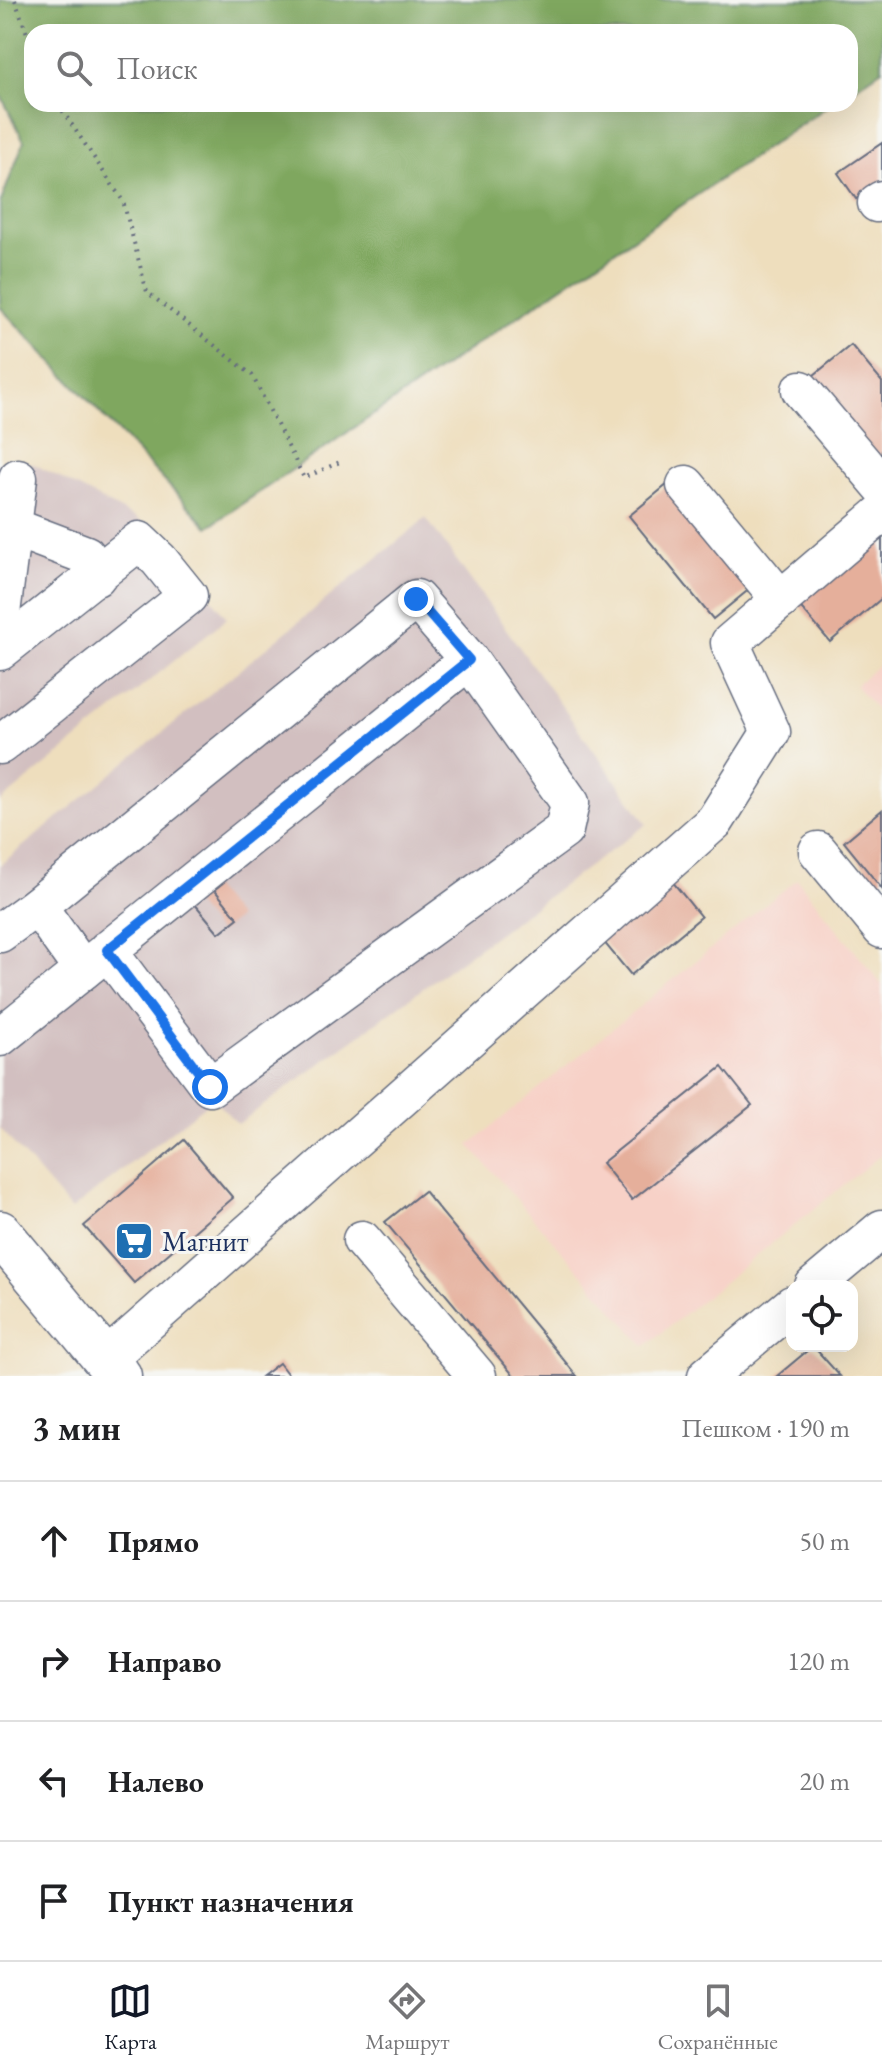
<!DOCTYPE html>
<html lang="ru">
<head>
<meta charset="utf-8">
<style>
  body { margin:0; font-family:"EB Garamond",serif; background:#f6f6f6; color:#202124 }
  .controls { position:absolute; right:24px; bottom:24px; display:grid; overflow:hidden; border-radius:16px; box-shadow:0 8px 32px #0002 }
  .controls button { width:72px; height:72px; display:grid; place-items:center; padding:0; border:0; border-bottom:2px solid #e0e0e0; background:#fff; color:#202124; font:40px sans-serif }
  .stop { position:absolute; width:24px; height:24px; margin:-18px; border:6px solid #1a73e8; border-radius:50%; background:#fff }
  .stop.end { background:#1a73e8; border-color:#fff; box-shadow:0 2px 8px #0008 }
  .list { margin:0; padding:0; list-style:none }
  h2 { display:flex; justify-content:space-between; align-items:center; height:104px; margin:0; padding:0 32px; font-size:34px }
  h2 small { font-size:26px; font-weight:400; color:#757577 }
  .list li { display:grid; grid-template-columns:52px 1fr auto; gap:24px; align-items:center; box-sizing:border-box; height:120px; padding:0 32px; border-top:2px solid #e0e0e0 }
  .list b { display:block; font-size:30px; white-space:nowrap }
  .list em { font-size:26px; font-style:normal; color:#757577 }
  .icon { flex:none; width:44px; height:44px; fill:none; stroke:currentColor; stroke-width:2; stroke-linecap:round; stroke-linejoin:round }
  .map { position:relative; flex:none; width:882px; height:1376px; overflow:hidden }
  .search { position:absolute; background:#fff; box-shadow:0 8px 32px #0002; left:24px; right:24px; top:24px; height:88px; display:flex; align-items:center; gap:20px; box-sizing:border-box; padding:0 28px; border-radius:24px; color:#757577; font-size:30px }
  .sheet { height:584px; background:#fff }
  nav { display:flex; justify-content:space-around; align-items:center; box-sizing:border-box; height:112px; border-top:2px solid #e0e0e0; background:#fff; font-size:22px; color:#757577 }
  nav a { display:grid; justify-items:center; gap:4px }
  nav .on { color:#111827 }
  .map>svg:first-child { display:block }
  .built { fill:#f7d1c7 }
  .industrial { fill:#d2bfc0 }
  .forest { fill:#7fa75f; stroke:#4d6b5e; stroke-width:2 }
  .building { fill:#e5af9b }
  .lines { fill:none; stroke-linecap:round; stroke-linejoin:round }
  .minor-casing { stroke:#656c7f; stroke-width:41 }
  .major-casing { stroke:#656c7f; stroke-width:47 }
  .path { stroke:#656c7f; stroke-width:4; stroke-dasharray:2 6; stroke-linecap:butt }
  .minor { stroke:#fff; stroke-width:38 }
  .major { stroke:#fff; stroke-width:44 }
  .route { stroke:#1a73e8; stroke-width:10 }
  .labels { text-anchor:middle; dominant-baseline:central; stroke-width:6; stroke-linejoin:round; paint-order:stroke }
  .poi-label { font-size:28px; fill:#1b2f5e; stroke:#f6f6f2; text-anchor:start }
</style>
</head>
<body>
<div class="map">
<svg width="882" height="1376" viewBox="0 0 882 1376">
  <rect width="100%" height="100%" fill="#f6f6f2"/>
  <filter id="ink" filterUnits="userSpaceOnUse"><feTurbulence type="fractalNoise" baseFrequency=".0125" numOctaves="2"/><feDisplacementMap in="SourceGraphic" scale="16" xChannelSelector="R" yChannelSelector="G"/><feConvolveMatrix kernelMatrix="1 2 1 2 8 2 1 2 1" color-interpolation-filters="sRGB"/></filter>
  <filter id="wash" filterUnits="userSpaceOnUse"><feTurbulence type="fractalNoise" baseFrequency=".006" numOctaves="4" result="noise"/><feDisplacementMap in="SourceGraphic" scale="32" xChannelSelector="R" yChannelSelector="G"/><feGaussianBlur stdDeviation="1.8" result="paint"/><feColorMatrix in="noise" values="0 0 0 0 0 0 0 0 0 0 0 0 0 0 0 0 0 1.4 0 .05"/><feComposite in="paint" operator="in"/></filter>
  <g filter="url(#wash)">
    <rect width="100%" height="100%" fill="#eedebd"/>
    <!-- built -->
    <g class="built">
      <path d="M 882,662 L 882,717 L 855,685 Z"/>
      <path d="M 797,879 L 882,985 L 882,1154 L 645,1346 L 469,1145 Z"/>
    </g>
    <!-- industrial -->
    <g class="industrial">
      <path d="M 0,464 L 34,464 L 160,531 L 227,618 L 0,802 Z"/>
      <path d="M 426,518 L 647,824 L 238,1124 L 213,1099 L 71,1210 L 0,1128 L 0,865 Z"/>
    </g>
    <!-- forest -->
    <path class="forest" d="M 0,0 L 882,0 L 882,69 L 850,91 L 850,32 L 32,32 L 32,104 L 831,104 L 208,527 L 0,307 L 0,204 L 24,141 L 0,94 Z"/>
    <g id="blocks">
      <!-- building -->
      <g class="building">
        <path d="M 882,143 L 882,181 L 856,199 L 838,173 Z"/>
        <path d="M 851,345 L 882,382 L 882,469 L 808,380 Z"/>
        <path d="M 668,484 L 752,587 L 713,619 L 629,516 Z"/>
        <path d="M 882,531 L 882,598 L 830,642 L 797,603 Z"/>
        <path d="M 882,810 L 882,889 L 844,842 Z"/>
        <path d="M 668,876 L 701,917 L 631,975 L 598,935 Z"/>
        <path d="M 212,887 L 238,918 L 219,933 L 194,903 Z"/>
        <path d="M 722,1067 L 752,1105 L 632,1200 L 602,1163 Z"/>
        <path d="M 184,1140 L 233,1198 L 134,1283 L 84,1226 Z"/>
        <path d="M 424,1191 L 577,1376 L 514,1376 L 385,1222 Z"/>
        <path d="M 813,1346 L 840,1376 L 777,1376 Z"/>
        <path d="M 279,1363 L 289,1376 L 262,1376 Z"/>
      </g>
    </g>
  </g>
  <g filter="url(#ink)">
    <use href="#blocks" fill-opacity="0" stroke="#656c7f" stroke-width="2"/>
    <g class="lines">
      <!-- minor casing -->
      <g class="minor-casing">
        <g id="minor">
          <path d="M 877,203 L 882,200"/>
          <path d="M 801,390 L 882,486"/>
          <path d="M 686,485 L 781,600"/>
          <path d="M 12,527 L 18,478"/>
          <path d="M 0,621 L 12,527 L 86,555 L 96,577"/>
          <path d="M 0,651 L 139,541 L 159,560 L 188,596 L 0,745"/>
          <path d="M 818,851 L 882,929"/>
          <path d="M 37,906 L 416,599 L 469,660"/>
          <path d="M 0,933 L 37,906 L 83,970"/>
          <path d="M 0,1037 L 469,660 L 570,803 L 564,830 L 210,1087 L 107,950"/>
          <path d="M 362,1240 L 477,1376"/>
          <path d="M 814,1286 L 882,1229"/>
          <path d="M 106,1359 L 715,821 L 771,732 L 730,643 L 882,513"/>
          <path d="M 707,1376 L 792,1305"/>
        </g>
      </g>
      <!-- major casing -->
      <g class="major-casing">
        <path id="major" d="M 0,1233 L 119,1376"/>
      </g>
      <!-- path -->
      <g class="path">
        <path d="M 15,0 L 32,47"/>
        <path d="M 58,104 L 123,201 L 147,292 L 252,375 L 304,478 L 342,461"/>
      </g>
      <!-- minor -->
      <use href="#minor" class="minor"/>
      <!-- major -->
      <use href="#major" class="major"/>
    </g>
  </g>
  <g class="lines" filter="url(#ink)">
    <!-- route -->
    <path class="route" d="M 210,1087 L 107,950 L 469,660 L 416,599"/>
  </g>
  <!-- icons -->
  <defs>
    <g id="supermarket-square" transform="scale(2)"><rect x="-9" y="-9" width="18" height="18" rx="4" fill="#1f6fb2" stroke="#f6f6f2"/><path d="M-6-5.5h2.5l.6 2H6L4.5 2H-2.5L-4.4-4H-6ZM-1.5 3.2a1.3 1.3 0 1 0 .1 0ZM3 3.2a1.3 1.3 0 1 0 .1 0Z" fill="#fff"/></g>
  </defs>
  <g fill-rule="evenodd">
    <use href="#supermarket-square" x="134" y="1241"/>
  </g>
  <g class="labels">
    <!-- poi labels -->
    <g class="poi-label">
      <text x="162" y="1241">Магнит</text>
    </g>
  </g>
</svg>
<div class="controls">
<button><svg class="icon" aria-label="locate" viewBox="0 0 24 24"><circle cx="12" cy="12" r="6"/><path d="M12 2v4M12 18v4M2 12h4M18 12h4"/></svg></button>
</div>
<div class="stop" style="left:210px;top:1087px"></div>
<div class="stop end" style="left:416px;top:599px"></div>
<div class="search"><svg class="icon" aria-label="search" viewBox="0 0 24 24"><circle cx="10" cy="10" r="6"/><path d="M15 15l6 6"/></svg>Поиск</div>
</div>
<section class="sheet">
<h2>3 мин<small>Пешком · 190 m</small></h2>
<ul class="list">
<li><svg class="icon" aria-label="ahead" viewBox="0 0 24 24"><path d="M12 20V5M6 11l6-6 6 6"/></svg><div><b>Прямо</b></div><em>50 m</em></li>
<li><svg class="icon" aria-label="right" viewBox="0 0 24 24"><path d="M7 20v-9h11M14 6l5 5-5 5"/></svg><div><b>Направо</b></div><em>120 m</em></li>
<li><svg class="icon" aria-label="left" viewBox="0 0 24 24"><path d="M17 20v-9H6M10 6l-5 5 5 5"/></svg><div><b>Налево</b></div><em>20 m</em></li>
<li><svg class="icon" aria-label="arrive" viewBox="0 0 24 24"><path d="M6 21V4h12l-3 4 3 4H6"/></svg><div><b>Пункт назначения</b></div></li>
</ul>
</section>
<nav>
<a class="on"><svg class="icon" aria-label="map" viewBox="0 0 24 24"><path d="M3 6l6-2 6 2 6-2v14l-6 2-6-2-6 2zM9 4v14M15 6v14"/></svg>Карта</a>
<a><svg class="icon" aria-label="directions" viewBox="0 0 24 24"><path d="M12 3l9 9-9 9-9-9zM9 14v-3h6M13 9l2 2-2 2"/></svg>Маршрут</a>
<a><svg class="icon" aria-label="saved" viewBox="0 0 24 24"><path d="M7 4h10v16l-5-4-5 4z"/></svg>Сохранённые</a>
</nav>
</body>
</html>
